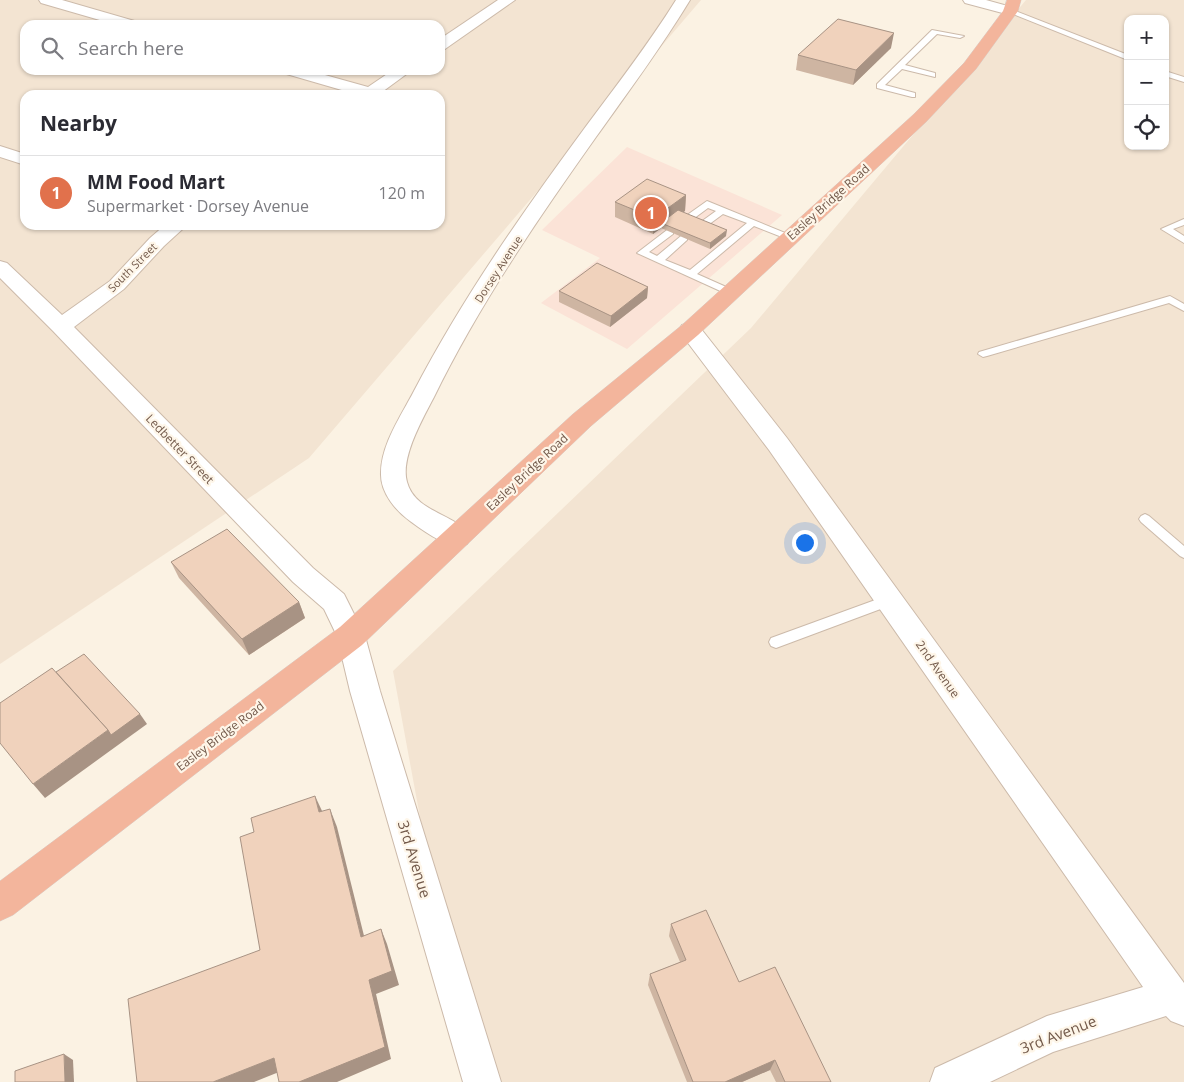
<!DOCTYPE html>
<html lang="en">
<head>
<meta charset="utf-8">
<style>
  body { margin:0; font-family:"Open Sans",sans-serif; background:#f7f7f7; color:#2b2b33 }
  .controls { position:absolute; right:15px; top:15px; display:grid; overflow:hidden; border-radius:10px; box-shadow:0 1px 4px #0004 }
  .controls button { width:45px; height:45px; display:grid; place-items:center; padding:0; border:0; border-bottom:1px solid #e1e1e2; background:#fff; color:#2b2b33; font:25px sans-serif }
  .you { position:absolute; left:804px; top:542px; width:18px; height:18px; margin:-12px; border:4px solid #fff; border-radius:50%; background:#1a73e8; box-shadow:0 0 0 8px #1a73e833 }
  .badge { display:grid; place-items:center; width:32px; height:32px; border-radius:50%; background:#e1714c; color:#fff; font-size:16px; font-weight:700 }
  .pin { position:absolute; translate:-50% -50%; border:2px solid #fff; box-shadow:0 1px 5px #0006 }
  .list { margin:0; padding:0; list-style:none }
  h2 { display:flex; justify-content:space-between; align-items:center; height:65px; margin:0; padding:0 20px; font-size:21px }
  h2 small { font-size:16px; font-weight:400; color:#7c7c81 }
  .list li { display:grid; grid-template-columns:32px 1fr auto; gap:15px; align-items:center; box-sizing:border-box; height:75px; padding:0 20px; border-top:1px solid #e1e1e2 }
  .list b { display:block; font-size:19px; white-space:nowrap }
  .list p { margin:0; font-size:16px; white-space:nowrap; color:#7c7c81 }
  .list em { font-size:16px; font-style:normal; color:#7c7c81 }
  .icon { flex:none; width:28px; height:28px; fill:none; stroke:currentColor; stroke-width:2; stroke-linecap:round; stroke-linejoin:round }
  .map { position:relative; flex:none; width:1184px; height:1082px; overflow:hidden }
  .search { position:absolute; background:#fff; box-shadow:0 1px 4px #0004; left:20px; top:20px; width:425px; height:55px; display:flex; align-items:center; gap:12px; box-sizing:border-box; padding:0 18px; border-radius:15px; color:#7c7c81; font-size:19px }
  .panel { position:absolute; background:#fff; box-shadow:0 1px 4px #0004; left:20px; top:90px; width:425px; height:140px; border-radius:15px }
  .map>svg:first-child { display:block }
  .residential { fill:#f3e4d2; fill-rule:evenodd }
  .commercial { fill:#fbe3d7 }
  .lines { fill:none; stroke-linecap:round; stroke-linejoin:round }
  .lane-casing { stroke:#ccbaaa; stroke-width:2 }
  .street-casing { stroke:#ccbaaa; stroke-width:2 }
  .highway-casing { stroke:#d8d1cc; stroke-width:1 }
  .lane { fill:#fff; fill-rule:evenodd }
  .street { fill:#fff; fill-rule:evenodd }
  .highway { fill:#f3b59c; fill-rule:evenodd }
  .wall { fill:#ceb5a2 }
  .shaded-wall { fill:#a89384 }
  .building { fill:#f0d2bc; stroke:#a89384 }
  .labels { text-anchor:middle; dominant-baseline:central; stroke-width:4.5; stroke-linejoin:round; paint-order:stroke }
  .far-street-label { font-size:11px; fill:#72594a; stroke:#fef6e9 }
  .street-label { font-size:12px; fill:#72594a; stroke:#fef6e9 }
  .near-street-label { font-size:15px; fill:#72594a; stroke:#fef6e9 }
</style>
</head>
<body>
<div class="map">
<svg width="1184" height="1082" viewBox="0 0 1184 1082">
  <rect width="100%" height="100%" fill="#fbf2e3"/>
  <!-- residential -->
  <g class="residential">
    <path d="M 0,0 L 701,0 L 309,458 L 0,664 ZM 25,25 L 440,25 L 440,70 L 25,70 ZM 25,95 L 440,95 L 440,225 L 25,225 Z"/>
    <path d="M 1026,0 L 1184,0 L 1184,1082 L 469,1082 L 393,671 L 751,328 ZM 1128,19 L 1165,19 L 1165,146 L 1128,146 Z"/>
  </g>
  <!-- commercial -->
  <path class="commercial" d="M 627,147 L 782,215 L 627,349 L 541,303 L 600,258 L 542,230 Z"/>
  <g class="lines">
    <!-- lane casing -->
    <g class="lane-casing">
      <g id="lane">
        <path d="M 1010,9 L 1128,55 L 1128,60 L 1008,12 L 1007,11 Z"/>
        <path d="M 932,30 L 964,36 L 960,38 L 937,34 L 905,65 L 935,73 L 935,77 L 902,69 L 885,85 L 915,93 L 915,97 L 912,97 L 877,88 L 877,84 Z"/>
        <path d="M 1165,71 L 1184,77 L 1184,82 L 1165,76 Z"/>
        <path d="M 707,201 L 795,237 L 793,239 L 787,239 L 754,226 L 697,274 L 733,290 L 733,294 L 727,294 L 637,253 L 667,230 L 673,230 L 673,234 L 649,252 L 657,256 L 681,236 L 687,236 L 687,240 L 665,260 L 690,270 L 747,223 L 723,214 L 704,228 L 698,228 L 698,224 L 716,211 L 708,208 L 689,222 L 683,222 L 683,218 Z"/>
        <path d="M 1184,219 L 1184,225 L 1173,229 L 1184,236 L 1184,243 L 1161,229 Z"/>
        <path d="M 1170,296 L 1184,304 L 1184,311 L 1169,303 L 987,356 L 983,357 L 978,354 L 979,352 Z"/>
        <path d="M 1145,514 L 1149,516 L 1184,546 L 1184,558 L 1180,556 L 1141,522 L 1139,519 L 1141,516 Z"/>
        <path d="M 889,595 L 894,596 L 896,600 L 894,604 L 776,648 L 771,646 L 769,642 L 771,638 Z"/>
      </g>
    </g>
    <!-- street casing -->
    <g class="street-casing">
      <g id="street">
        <path d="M 39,0 L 62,0 L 138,22 L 140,25 L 117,25 L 41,3 Z"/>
        <path d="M 498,0 L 515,0 L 445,49 L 440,51 L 440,39 Z"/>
        <path d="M 676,0 L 690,0 C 661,48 628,92 596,137 C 537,220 479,305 434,397 C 423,418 400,458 407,482 C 415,513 458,514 471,537 L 467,544 C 449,550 425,532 410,521 C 396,511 381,493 381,475 C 380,446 401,416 414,391 C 462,299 522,213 584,129 C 616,86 648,45 676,0 Z"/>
        <path d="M 963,0 L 986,0 L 1015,8 L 1017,11 L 1015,14 L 1010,15 L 965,3 Z"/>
        <path d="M 281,70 L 307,70 L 368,87 L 393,70 L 412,70 L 378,95 L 359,95 L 283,73 Z"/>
        <path d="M 0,146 L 25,154 L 25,165 L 0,157 Z"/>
        <path d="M 165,225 L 187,225 L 164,246 L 124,289 L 74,327 L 313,568 L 344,594 L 365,636 L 380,691 L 501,1082 L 463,1082 L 350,691 L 337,636 L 324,609 L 293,582 L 53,331 L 0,278 L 0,261 L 7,263 L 62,315 L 110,281 L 150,238 Z"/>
        <path d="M 690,323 L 698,325 L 787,438 L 1184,983 L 1184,1026 L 1171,1021 L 1166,1016 L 1053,1052 L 990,1082 L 930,1082 L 935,1068 L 1047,1016 L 1143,987 L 769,450 L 682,335 L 679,330 L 682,325 Z"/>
      </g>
    </g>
    <!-- highway casing -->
    <g class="highway-casing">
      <path id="highway" d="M 1007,0 L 1021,0 L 1018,11 L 976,69 L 926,122 L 698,335 L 591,426 L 362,645 L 13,915 L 0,921 L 0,881 L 340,627 L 573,414 L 682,325 L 914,114 L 964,63 L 1003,11 Z"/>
    </g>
    <!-- lane -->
    <use href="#lane" class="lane"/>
    <!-- street -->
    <use href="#street" class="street"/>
    <!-- highway -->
    <use href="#highway" class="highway"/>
  </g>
  <!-- wall -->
  <g class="wall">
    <path d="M 891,48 L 853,85 L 796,70 L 798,55 Z"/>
    <path d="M 686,195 L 685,211 L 682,212 L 726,236 L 710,249 L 661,228 L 653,234 L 615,217 L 615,202 Z"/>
    <path d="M 648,287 L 647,298 L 610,327 L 559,302 L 559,291 Z"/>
    <path d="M 171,562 L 299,602 L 305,618 L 249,655 L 179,578 Z"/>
    <path d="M 671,924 L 739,982 L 831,1082 L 776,1082 L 770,1070 L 742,1082 L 687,1082 L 648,985 L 650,974 L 680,962 L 669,936 Z"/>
  </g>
  <!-- shaded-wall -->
  <g class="shaded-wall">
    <path d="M 894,33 L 891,48 L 853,85 L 856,70 Z"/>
    <path d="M 686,195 L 685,211 L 666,225 L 661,223 L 661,228 L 653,234 L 654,218 Z"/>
    <path d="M 727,230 L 726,236 L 710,249 L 710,243 Z"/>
    <path d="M 648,287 L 647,298 L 610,327 L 611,316 Z"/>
    <path d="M 299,602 L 305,618 L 249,655 L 242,639 Z"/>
    <path d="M 140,714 L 147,724 L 45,798 L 33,784 L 108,730 Z"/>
    <path d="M 315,796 L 323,813 L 319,812 Z"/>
    <path d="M 330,809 L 337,827 L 368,952 L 361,937 Z"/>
    <path d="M 381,929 L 387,944 L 399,985 L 376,994 L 391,1059 L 337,1082 L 299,1082 L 369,980 Z"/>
    <path d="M 64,1054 L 73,1060 L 74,1082 L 65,1082 Z"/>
    <path d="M 274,1058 L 284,1070 L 254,1082 L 213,1082 Z"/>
    <path d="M 775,1060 L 770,1070 L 742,1082 L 725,1082 Z"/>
  </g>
  <!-- building -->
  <g class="building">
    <path d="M 838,19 L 894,33 L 856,70 L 798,55 Z"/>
    <path d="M 647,179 L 686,195 L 654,218 L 615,202 Z"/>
    <path d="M 678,210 L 727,230 L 710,243 L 661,223 Z"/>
    <path d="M 597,263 L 648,287 L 611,316 L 559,291 Z"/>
    <path d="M 227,529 L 299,602 L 242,639 L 171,562 Z"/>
    <path d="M 84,654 L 140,714 L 111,735 L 108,730 L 56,672 Z"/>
    <path d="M 52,668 L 108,730 L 33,784 L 0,743 L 0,703 Z"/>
    <path d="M 315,796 L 319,812 L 330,809 L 361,937 L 381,929 L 392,971 L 369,980 L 385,1047 L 299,1082 L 279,1082 L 274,1058 L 213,1082 L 137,1082 L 128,999 L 260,950 L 240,837 L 254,832 L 251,818 Z"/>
    <path d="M 706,910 L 739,982 L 775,967 L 831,1082 L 785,1082 L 775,1060 L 725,1082 L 693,1082 L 650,974 L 686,960 L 671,924 Z"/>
    <path d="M 64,1054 L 65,1082 L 15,1082 L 15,1071 Z"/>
  </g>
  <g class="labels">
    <!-- far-street labels -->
    <g class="far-street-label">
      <text transform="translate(132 267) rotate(-45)">South Street</text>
      <text transform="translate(498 269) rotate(-57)">Dorsey Avenue</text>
    </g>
    <!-- street labels -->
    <g class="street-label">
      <text transform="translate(828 202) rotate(-42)">Easley Bridge Road</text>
      <text transform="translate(180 449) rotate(46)">Ledbetter Street</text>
      <text transform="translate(527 472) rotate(-43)">Easley Bridge Road</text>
      <text transform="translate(938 669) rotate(55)">2nd Avenue</text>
      <text transform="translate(220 736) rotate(-37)">Easley Bridge Road</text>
    </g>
    <!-- near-street labels -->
    <g class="near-street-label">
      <text transform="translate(415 859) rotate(73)">3rd Avenue</text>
      <text transform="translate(1058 1034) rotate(-21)">3rd Avenue</text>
    </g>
  </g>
</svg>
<div class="controls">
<button>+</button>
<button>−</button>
<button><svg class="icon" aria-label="locate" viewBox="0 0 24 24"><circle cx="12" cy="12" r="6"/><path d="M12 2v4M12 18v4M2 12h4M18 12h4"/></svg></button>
</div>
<div class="you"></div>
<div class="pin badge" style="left:651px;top:213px">1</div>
<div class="search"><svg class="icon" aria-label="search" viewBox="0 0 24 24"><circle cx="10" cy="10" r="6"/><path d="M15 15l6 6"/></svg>Search here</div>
<section class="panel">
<h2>Nearby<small></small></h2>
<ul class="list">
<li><span class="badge">1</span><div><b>MM Food Mart</b><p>Supermarket · Dorsey Avenue</p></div><em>120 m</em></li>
</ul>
</section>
</div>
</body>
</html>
